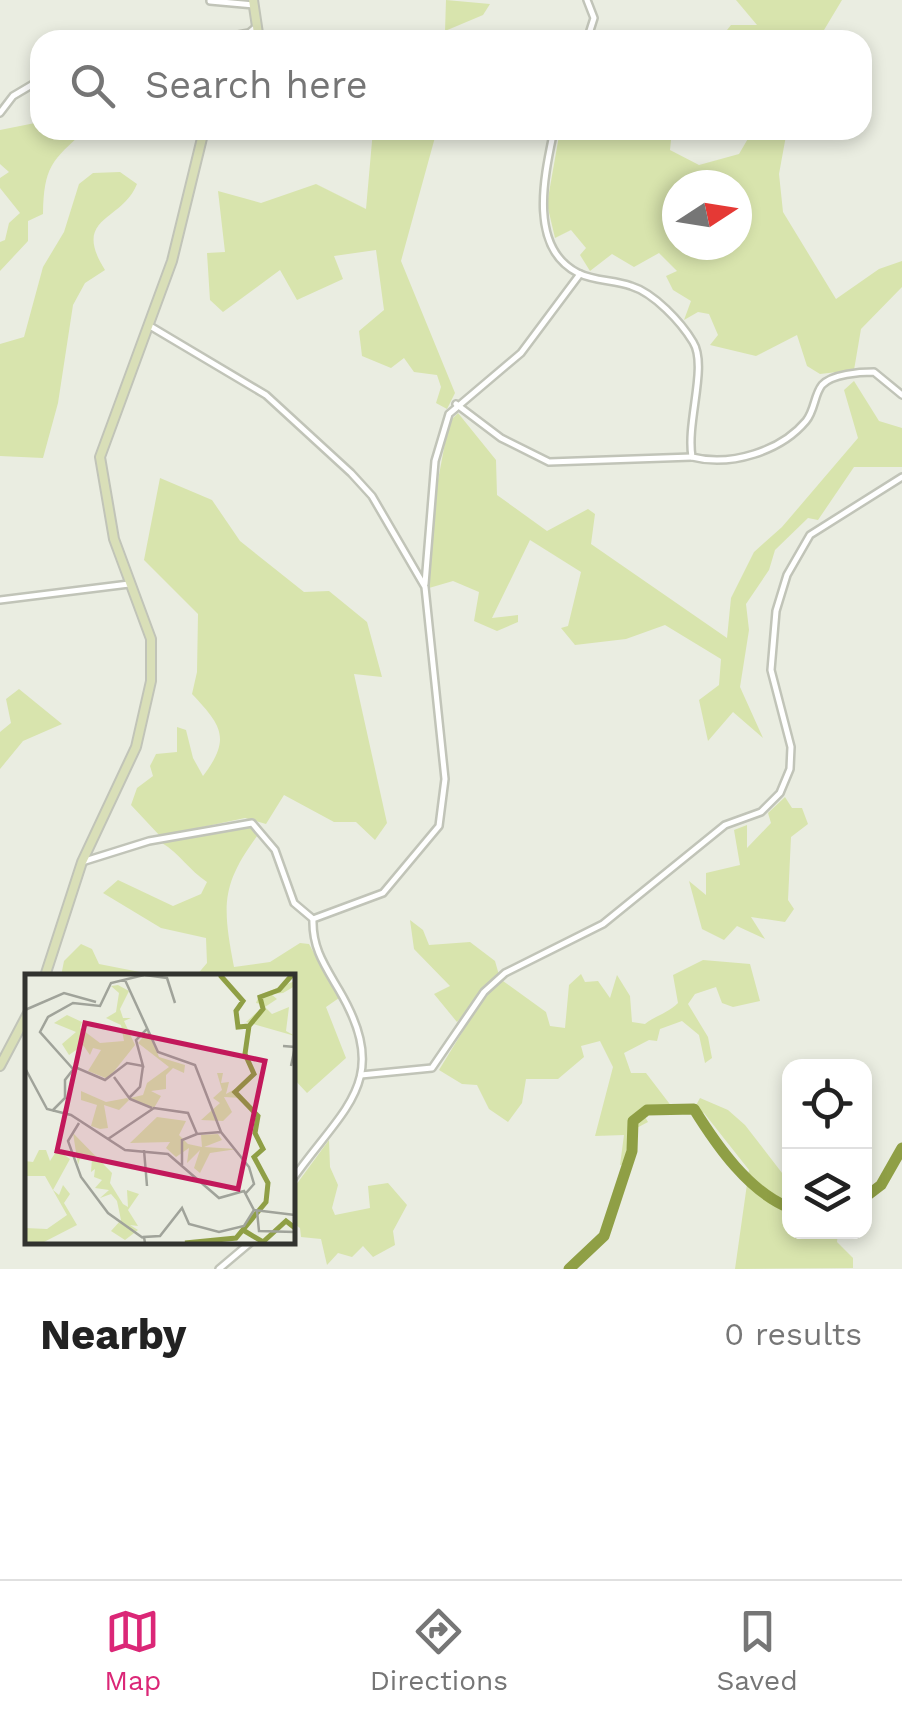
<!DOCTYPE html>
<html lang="en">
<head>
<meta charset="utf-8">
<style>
  body { margin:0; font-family:"Work Sans",sans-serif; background:#f2f2f2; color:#222 }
  .controls { position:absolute; right:30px; bottom:30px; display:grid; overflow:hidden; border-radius:20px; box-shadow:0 5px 15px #0003 }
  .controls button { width:90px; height:90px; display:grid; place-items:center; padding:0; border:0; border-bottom:2px solid #e0e0e0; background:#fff; color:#222; font:50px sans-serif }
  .compass { position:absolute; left:662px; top:170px; width:90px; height:90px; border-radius:50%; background:#fff; box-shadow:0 5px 15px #0003; rotate:78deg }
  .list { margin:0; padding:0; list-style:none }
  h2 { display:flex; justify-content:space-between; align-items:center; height:130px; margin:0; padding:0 40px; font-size:42px }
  h2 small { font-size:32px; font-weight:400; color:#767676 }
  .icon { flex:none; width:55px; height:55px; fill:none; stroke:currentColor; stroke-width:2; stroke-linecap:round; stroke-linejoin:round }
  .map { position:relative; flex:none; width:902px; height:1269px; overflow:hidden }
  .search { position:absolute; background:#fff; box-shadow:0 5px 15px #0003; left:30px; right:30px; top:30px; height:110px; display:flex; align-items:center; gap:25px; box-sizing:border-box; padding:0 35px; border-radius:30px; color:#767676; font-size:38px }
  .sheet { height:310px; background:#fff }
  nav { display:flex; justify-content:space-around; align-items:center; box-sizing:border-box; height:140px; border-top:2px solid #e0e0e0; background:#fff; font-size:28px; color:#767676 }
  nav a { display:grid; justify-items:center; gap:5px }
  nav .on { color:#db2777 }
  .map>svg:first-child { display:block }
  .green { fill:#d8e4ad; fill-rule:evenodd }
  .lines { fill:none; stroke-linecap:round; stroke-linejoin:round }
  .river { stroke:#8f9f45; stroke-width:11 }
  .street-casing { stroke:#c1c4b8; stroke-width:10 }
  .secondary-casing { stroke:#c1c4b8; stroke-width:12 }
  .street { stroke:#fff; stroke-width:5 }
  .secondary { stroke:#d9dfb8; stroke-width:8 }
  .inset-river { fill:none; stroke:#8f9f45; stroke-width:5 }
  .inset-road { fill:none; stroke:#a0a39a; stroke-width:2.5 }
  .view { fill:#c2185b; fill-opacity:0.15; stroke:#c2185b; stroke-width:5 }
  .inset-edge { fill:none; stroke:#32332f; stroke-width:5 }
</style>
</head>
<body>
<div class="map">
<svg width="902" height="1269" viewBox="0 0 902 1269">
  <rect width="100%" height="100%" fill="#eaede1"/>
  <!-- green -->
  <g class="green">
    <path d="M 446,0 L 490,4 L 483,15 L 445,31 Z"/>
    <path d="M 736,0 L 842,0 L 818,40 L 719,40 L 731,25 L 757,25 Z"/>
    <path d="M 40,122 L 40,130 L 86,130 C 51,161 44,167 43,214 L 28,221 L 28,241 L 0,271 L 0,242 L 5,240 L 9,223 L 20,213 L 0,188 L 0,178 L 9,172 L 0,164 L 0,130 Z"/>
    <path d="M 373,130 L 437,130 L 401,261 L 455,393 L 447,409 L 436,403 L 441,387 L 437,375 L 414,372 L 404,358 L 391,368 L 362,356 L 359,331 L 384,310 L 376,250 L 334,256 L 343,279 L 297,300 L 280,270 L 223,312 L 210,300 L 207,253 L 225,252 L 218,191 L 261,203 L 316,184 L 366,209 Z"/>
    <path d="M 560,130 L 672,130 L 670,150 L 699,165 L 739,154 L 753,130 L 787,130 L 779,174 L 783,212 L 836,299 L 879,269 L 902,261 L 902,287 L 861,329 L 854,370 L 820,374 L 807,366 L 797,335 L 756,356 L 710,345 L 718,335 L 709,314 L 698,312 L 684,320 L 691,301 L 673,290 L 666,276 L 677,271 L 659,253 L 634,267 L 612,254 L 590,271 L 580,255 L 586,248 L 571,230 L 555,238 L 547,204 ZM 677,185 L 737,185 L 737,245 L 677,245 Z"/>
    <path d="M 120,172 L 137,184 C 122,222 71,216 105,270 L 85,283 L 73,305 L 58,403 L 43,458 L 0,456 L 0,344 L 24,337 L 43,267 L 64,232 L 79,184 L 93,173 Z"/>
    <path d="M 854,381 L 879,421 L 902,428 L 902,467 L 854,467 L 818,520 L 808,518 L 775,550 L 769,570 L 746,604 L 749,630 L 740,687 L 763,738 L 733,712 L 708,741 L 699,700 L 719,685 L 721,659 L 665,625 L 626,639 L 575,645 L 561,628 L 568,626 L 581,572 L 530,540 L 492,618 L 518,615 L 518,622 L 497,631 L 474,621 L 479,592 L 453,581 L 429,588 L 435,496 L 449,422 L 458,413 L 496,460 L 497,495 L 547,531 L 588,509 L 595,514 L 591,544 L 727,638 L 731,598 L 754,552 L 782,527 L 858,438 L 844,390 Z"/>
    <path d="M 160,478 L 212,500 L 240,541 L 304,592 L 329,591 L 367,622 L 382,677 L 354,674 L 387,823 L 375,840 L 356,822 L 334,822 L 284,795 L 266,824 L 245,818 L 160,836 L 131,805 L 137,788 L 153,776 L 150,766 L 156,754 L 177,752 L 177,727 L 186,730 L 193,758 L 203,776 C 232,738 221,725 192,694 L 197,672 L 198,614 L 144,560 Z"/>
    <path d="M 19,689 L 62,724 L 23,741 L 0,769 L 0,732 L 11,723 L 6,699 Z"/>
    <path d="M 785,797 L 792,808 L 802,808 L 808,824 L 791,837 L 788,900 L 794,909 L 785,922 L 751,917 L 765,939 L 737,926 L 724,940 L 702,929 L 689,881 L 706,895 L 706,873 L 740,865 L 734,830 L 747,825 L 747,848 L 771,823 L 768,813 Z"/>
    <path d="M 245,824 L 260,832 C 221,884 222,904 234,967 L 270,962 L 300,943 L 309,944 L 339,998 L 326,1007 L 346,1058 L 307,1093 L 293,1078 L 292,976 L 196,976 L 207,963 L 206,938 L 161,928 L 103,893 L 118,880 L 173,906 L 201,894 L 207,882 C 189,870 180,854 162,843 Z"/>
    <path d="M 410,920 L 423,930 L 429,945 L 470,942 L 495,961 L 499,975 L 457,1022 L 434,994 L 450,986 L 414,949 Z"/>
    <path d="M 81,944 L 92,949 L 99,964 L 160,976 L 61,976 L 64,961 Z"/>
    <path d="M 703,960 L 750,964 L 760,1001 L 733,1007 L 722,1003 L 716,987 L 695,994 L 688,1004 L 708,1037 L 712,1058 L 705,1063 L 699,1035 L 682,1021 L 660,1029 L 657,1041 L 649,1040 L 624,1053 L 631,1073 L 646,1073 L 672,1107 L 640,1108 L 648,1122 L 629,1132 L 625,1164 L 620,1165 L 624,1135 L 595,1136 L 613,1067 L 600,1041 L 581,1046 L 584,1057 L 558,1079 L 526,1079 L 522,1103 L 508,1122 L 489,1109 L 477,1085 L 462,1084 L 439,1070 L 485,995 L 503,981 L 546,1012 L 550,1026 L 565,1028 L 569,985 L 581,974 L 585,982 L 598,981 L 610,998 L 617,975 L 630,996 L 632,1022 L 645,1024 C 656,1015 667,1014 678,1003 L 673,975 Z"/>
    <path d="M 700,1098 L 728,1110 L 745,1125 L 789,1182 L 790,1232 L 838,1232 L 837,1242 L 853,1258 L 853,1268 L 735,1269 L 749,1170 L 704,1113 L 694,1109 Z"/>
    <path d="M 329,1140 L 330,1167 L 338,1185 L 332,1208 L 335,1215 L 370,1208 L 368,1186 L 388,1183 L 407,1205 L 393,1231 L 395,1245 L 373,1257 L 363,1246 L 352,1257 L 338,1253 L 327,1265 L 321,1239 L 301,1237 L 300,1228 L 293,1223 L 293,1189 Z"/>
  </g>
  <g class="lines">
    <!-- river -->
    <g class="river">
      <path d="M 864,1198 L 881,1185 L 902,1148"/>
      <path d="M 569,1269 L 604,1236 L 632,1151 L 633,1121 L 647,1110 L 694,1109 C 717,1146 749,1192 790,1208"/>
    </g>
    <!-- street casing -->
    <g class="street-casing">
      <g id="street">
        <path d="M 210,1 L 254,5"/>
        <path d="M 211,40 L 249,33 L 255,28"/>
        <path d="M 587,40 L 594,18 L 587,0"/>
        <path d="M 0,113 L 13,96 L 40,80"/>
        <path d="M 554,130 C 545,173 527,247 578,273 C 594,281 614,280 631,286 C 654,293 681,322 693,342 C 708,366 686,422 692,457 C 731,467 781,451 806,421 C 815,410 814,395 822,385 C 832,374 860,372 874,372 L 902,395"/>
        <path d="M 150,326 L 266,395 L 351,473 L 372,496 L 425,587 L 445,779 L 439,826 L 383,893 L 313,919 C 312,948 325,966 339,990 C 393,1082 343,1107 292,1180"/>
        <path d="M 456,404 L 501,438 L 549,462 L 692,457"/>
        <path d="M 425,584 L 435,461 L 449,414 L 521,353 L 580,274"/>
        <path d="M 0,600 L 129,584"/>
        <path d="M 85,861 L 149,841 L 252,823 L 275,850 L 294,903 L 313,919"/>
        <path d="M 361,1075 L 432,1068 L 484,992 L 505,973 L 603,924 L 725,825 L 761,812 L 780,793 L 790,769 L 791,747 L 771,670 L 776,611 L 787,575 L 810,535 L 902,477"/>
        <path d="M 219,1269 L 251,1242"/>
      </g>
    </g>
    <!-- secondary casing -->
    <g class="secondary-casing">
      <g id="secondary">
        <path d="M 253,0 L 259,40"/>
        <path d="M 45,976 L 82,862 L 136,747 L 151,681 L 151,639 L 114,539 L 100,457 L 172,261 L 204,130"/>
        <path d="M 0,1066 L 28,1013"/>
      </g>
    </g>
    <!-- street -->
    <use href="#street" class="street"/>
    <!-- secondary -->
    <use href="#secondary" class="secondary"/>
  </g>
  <!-- overview -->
  <g transform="translate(25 974)">
    <rect width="270" height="270" fill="#eaede1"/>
    <path d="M 270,7 L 270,12 L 258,19 L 246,20 L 252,25 L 240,33 L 247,40 L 264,33 L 261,57 L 270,62 L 221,48 L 240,31 L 231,29 L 234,21 ZM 93,11 L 104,17 L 95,35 L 98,44 L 106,44 L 99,47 L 110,71 L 83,105 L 63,97 L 76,76 L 68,74 L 65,81 L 58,71 L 44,81 L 37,70 L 51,58 L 29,49 L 42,41 L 57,48 L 55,54 L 75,69 L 99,67 L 96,51 L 81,44 L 91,38 L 94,19 L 86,12 ZM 123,57 L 134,83 L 160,91 L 159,99 L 148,94 L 141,101 L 141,115 L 126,117 L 136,122 L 129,134 L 105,124 L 118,121 L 122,109 L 144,93 L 113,69 ZM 192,99 L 198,99 L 196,109 L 204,108 L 201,120 L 210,115 L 217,124 L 199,123 L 207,138 L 198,147 L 176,146 L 195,129 L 188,124 L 197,116 ZM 56,117 L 81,128 L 102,124 L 104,126 L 94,136 L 79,131 L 83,154 L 75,155 L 66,152 L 72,131 L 56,126 ZM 132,143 L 161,147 L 154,161 L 163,170 L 177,173 L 176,161 L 193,160 L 197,166 L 179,173 L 212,175 L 185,179 L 175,199 L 169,194 L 175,176 L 162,189 L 164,174 L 151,183 L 141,174 L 145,168 L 105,169 ZM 48,159 L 87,199 L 85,209 L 98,230 L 103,233 L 102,216 L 114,220 L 103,236 L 113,252 L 105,251 L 113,256 L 100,266 L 86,257 L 96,246 L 92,227 L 86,220 L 75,224 L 84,216 L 70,214 L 77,206 L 69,203 L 70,195 L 66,198 L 67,184 L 56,181 L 53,191 ZM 14,176 L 21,176 L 25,187 L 32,176 L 45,185 L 28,216 L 34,221 L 38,211 L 45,220 L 39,229 L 52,251 L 17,269 L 0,269 L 0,254 L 22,255 L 42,241 L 20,202 L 0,202 L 0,187 L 8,188 Z" fill="#d8e4ad"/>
    <path class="inset-river" d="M 195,1 L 218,27 L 211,37 L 213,53 L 224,52M 224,52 L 238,35 L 235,23 L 254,16 L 267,1M 218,256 L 238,268 L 261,247 L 270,254M 160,269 L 211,264 L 241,228 L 243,209 L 229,183 L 238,175 L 230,159 L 233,142 L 210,118 L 229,100 L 220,80 L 224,52"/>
    <path class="inset-road" d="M 120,1 L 142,4 L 150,29M 100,6 L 133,78 L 170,91 L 196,158 L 224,193 L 229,210 L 221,219M 0,36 L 39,19 L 71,28M 258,72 L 270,73 L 266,92M 0,94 L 22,135 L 46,141 L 100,176 L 143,180 L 194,224 L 219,217 L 229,236 L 270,241M 48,95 L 15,58 L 23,43 L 48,29 L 75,32 L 86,9 L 119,1M 89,103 L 105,125 L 127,134M 104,124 L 115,113 L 118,92M 27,137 L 40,124 L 40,106 L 50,93 L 80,106 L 102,89 L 118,92 L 111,66 L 122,55M 54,149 L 43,167 L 56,203 L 83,239 L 118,264M 83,165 L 129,134 L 163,139 L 172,160 L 196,158M 119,176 L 122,212M 157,191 L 157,166 L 172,160M 232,237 L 234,257 L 270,258M 120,269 L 119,263 L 135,262 L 157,234 L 164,250 L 194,258 L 219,252 L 229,236"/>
    <path class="view" d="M 60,49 L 240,87 L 213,215 L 32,177 Z"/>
    <rect width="270" height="270" class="inset-edge"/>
  </g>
</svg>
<div class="controls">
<button><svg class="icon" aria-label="locate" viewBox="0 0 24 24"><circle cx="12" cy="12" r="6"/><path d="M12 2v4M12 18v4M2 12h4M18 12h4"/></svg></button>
<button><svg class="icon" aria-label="layers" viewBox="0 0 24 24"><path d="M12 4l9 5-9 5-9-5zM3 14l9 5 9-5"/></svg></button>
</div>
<svg class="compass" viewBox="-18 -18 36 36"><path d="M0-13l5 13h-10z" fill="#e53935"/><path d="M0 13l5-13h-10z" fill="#767676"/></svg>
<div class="search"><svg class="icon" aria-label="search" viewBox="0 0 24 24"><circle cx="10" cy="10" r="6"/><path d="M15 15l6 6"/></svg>Search here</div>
</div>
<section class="sheet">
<h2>Nearby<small>0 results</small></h2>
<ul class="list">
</ul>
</section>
<nav>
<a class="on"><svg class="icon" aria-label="map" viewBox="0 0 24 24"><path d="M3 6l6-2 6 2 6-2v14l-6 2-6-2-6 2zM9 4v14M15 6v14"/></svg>Map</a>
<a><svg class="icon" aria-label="directions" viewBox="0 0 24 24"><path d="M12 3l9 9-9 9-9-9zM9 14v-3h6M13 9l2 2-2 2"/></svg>Directions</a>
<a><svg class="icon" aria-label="saved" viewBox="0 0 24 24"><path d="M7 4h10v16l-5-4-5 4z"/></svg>Saved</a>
</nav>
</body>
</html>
